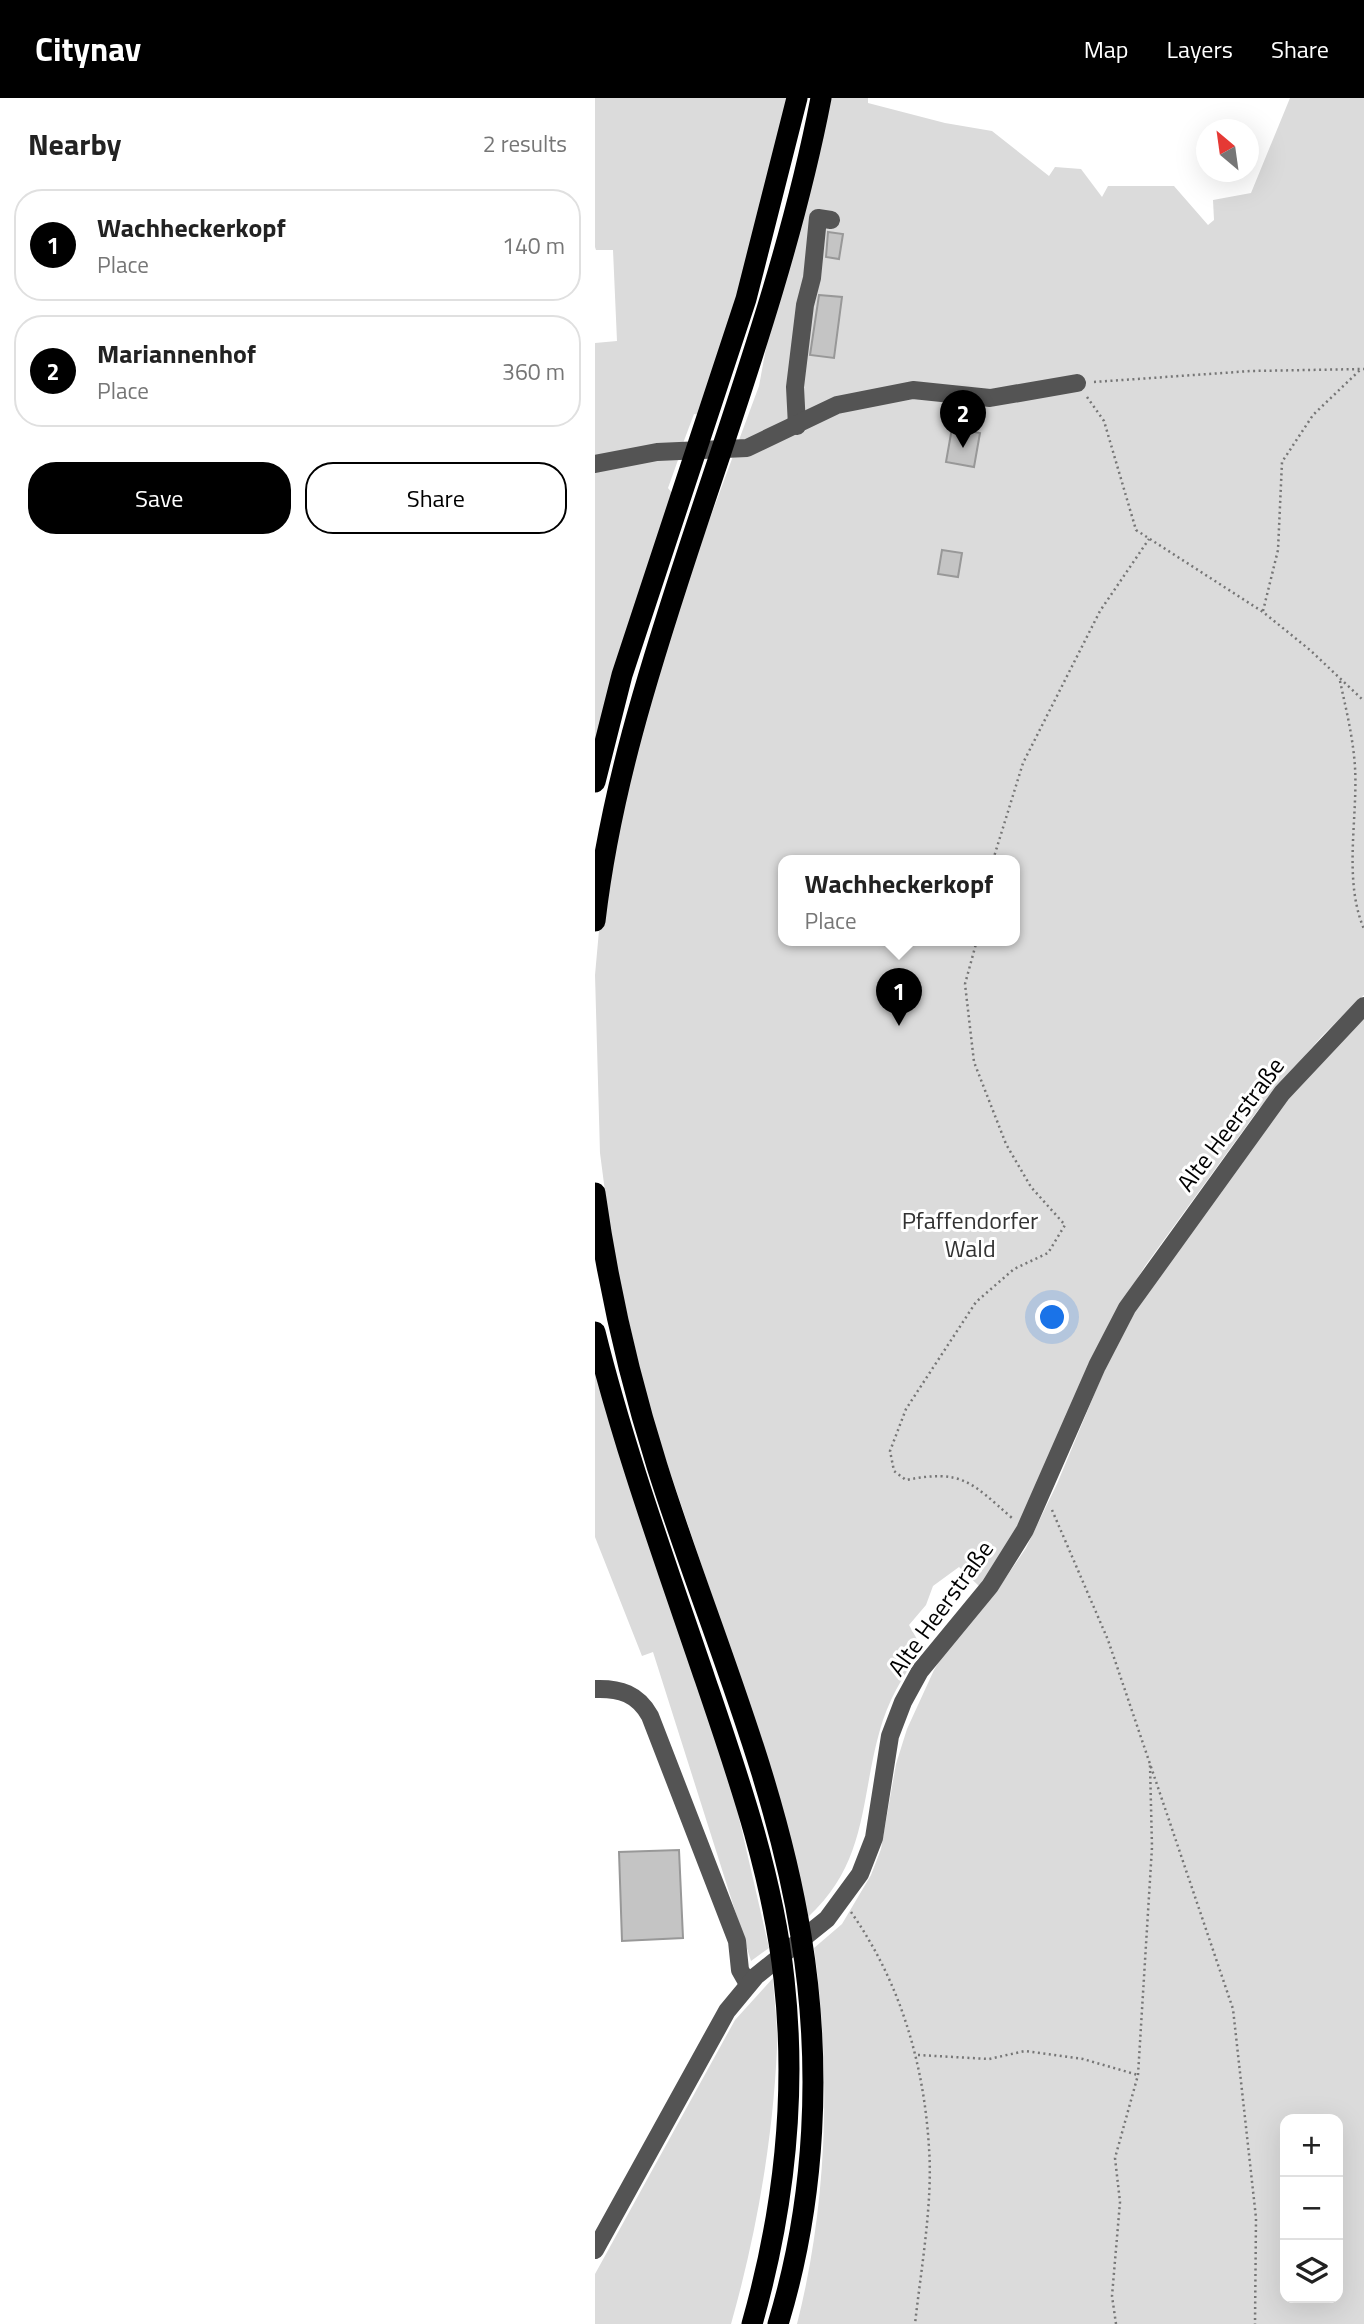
<!DOCTYPE html>
<html lang="en">
<head>
<meta charset="utf-8">
<style>
  body { margin:0; font-family:"Titillium Web",sans-serif; background:#f6f6f6; color:#222 }
  .controls { position:absolute; right:21px; bottom:21px; display:grid; overflow:hidden; border-radius:14px; box-shadow:0 7px 28px #0002 }
  .controls button { width:63px; height:63px; display:grid; place-items:center; padding:0; border:0; border-bottom:2px solid #e0e0e0; background:#fff; color:#222; font:35px sans-serif }
  .compass { position:absolute; left:601px; top:21px; width:63px; height:63px; border-radius:50%; background:#fff; box-shadow:0 7px 28px #0002; rotate:331deg }
  .you { position:absolute; left:458px; top:1220px; width:24px; height:24px; margin:-18px; border:5px solid #fff; border-radius:50%; background:#1a73e8; box-shadow:0 0 0 10px #1a73e833 }
  .badge { display:grid; place-items:center; width:46px; height:46px; border-radius:50%; background:#000; color:#fff; font-size:23px; font-weight:700 }
  .pin { position:absolute; translate:-50% -58px; filter:drop-shadow(0 2px 4px #0008) }
  .pin::after { content:''; position:absolute; top:37px; width:24px; height:21px; background:inherit; clip-path:polygon(0 0,100% 0,50% 100%) }
  .popup { position:absolute; left:183px; top:757px; width:242px; height:91px; box-sizing:border-box; display:grid; place-content:center; border-radius:14px; background:#fff; filter:drop-shadow(0 2px 5px #0005); font-size:23px; white-space:nowrap; color:#767676 }
  .popup b { font-size:26px; color:#222 }
  .popup::after { content:''; position:absolute; left:50%; top:100%; margin-left:-14px; border:14px solid transparent; border-top-color:#fff }
  .list { margin:0; padding:0; list-style:none }
  h2 { display:flex; justify-content:space-between; align-items:center; height:91px; margin:0; padding:0 28px; font-size:30px }
  h2 small { font-size:23px; font-weight:400; color:#767676 }
  .list li { display:grid; grid-template-columns:46px 1fr auto; gap:21px; align-items:center; box-sizing:border-box; height:112px; margin:0 14px 14px; padding:0 14px; border:2px solid #e0e0e0; border-radius:28px }
  .list b { display:block; font-size:26px; white-space:nowrap }
  .list p { margin:0; font-size:23px; white-space:nowrap; color:#767676 }
  .list em { font-size:23px; font-style:normal; color:#767676 }
  .actions { display:flex; gap:14px; padding:21px 28px }
  .actions a { flex:1; padding:16px 0; border:2px solid #000; border-radius:28px; text-align:center; font-size:24px; color:#000 }
  .actions .main { background:#000; color:#fff }
  .icon { flex:none; width:38px; height:38px; fill:none; stroke:currentColor; stroke-width:2; stroke-linecap:round; stroke-linejoin:round }
  .map { position:relative; flex:none; width:769px; height:2226px; overflow:hidden }
  header { display:flex; align-items:center; gap:42px; box-sizing:border-box; height:98px; padding:0 35px; background:#000; color:#fff }
  header strong { font-size:33px }
  nav { display:flex; gap:38px; margin-inline-start:auto; font-size:24px }
  main { display:flex }
  aside { flex:1; background:#fff }
  .map>svg:first-child { display:block }
  .green { fill:#dbdbdb; fill-rule:evenodd }
  .building { fill:#c4c4c4; stroke:#989898; stroke-width:2 }
  .lines { fill:none; stroke-linecap:round; stroke-linejoin:round }
  .path { stroke:#767676; stroke-width:2.5; stroke-dasharray:2 3.5; stroke-linecap:butt }
  .minor { stroke:#545454; stroke-width:18 }
  .highway { stroke:#000; stroke-width:21 }
  .labels { text-anchor:middle; dominant-baseline:central; stroke-width:6; stroke-linejoin:round; paint-order:stroke }
  .street-label { font-size:24px; fill:#000; stroke:#fff }
  .park-label { font-size:24px; fill:#323232; stroke:#fff }
</style>
</head>
<body>
<header>
<strong>Citynav</strong>
<nav><a>Map</a><a>Layers</a><a>Share</a></nav>
</header>
<main>
<aside>
<h2>Nearby<small>2 results</small></h2>
<ul class="list">
<li><span class="badge">1</span><div><b>Wachheckerkopf</b><p>Place</p></div><em>140 m</em></li>
<li><span class="badge">2</span><div><b>Mariannenhof</b><p>Place</p></div><em>360 m</em></li>
</ul>
<div class="actions"><a class="main">Save</a><a>Share</a></div>
</aside>
<div class="map">
<svg width="769" height="2226" viewBox="0 0 769 2226">
  <rect width="100%" height="100%" fill="#fff"/>
  <!-- green -->
  <g class="green">
    <path d="M 0,0 L 194,0 L 148,183 L 105,317 L 99,316 L 87,348 L 0,361 L 0,245 L 22,243 L 18,152 L 1,152 L 0,149 Z"/>
    <path d="M 229,0 L 273,0 L 273,5 L 350,25 L 397,33 L 454,78 L 460,69 L 486,71 L 507,99 L 513,88 L 579,88 L 613,127 L 619,122 L 618,102 L 656,95 L 695,0 L 769,0 L 769,897 L 727,938 L 663,1012 L 550,1168 L 515,1225 L 421,1434 L 385,1489 L 364,1469 L 338,1488 L 331,1507 L 314,1527 L 323,1543 L 331,1547 C 313,1570 298,1593 288,1622 C 264,1696 276,1761 213,1819 L 182,1690 L 55,1315 L 18,1155 L 5,1055 L 0,877 L 8,788 L 54,585 L 164,288 L 182,191 ZM 188,762 L 420,762 L 420,842 L 188,842 Z"/>
    <path d="M 58,360 L 83,362 L 73,390 L 77,395 L 0,652 L 0,371 Z"/>
    <path d="M 769,917 L 769,2226 L 202,2226 C 233,2104 236,1974 219,1850 L 247,1826 L 276,1777 L 286,1751 L 301,1666 L 312,1631 L 339,1572 L 351,1552 L 403,1491 L 431,1450 L 462,1386 L 524,1237 L 558,1179 L 675,1020 ZM 690,2021 L 743,2021 L 743,2200 L 690,2200 Z"/>
    <path d="M 0,1268 L 138,1694 L 174,1850 L 156,1863 L 58,1554 L 47,1558 L 0,1439 Z"/>
    <path d="M 178,1880 C 179,1903 183,1927 182,1950 C 178,2042 161,2138 136,2226 L 0,2226 L 0,2176 L 140,1922 Z"/>
  </g>
  <!-- building -->
  <g class="building">
    <path d="M 233,134 L 248,136 L 244,161 L 231,159 Z"/>
    <path d="M 224,197 L 247,199 L 239,260 L 215,257 Z"/>
    <path d="M 357,330 L 385,335 L 379,369 L 351,364 Z"/>
    <path d="M 347,452 L 367,455 L 363,479 L 343,476 Z"/>
    <path d="M 84,1752 L 88,1840 L 27,1843 L 24,1754 Z"/>
  </g>
  <g class="lines">
    <!-- path -->
    <g class="path">
      <path d="M 499,284 L 656,273 L 769,271"/>
      <path d="M 492,299 L 509,323 L 541,432 L 668,514 L 715,552 L 769,603"/>
      <path d="M 668,513 L 683,452 L 687,364 L 718,317 L 765,272"/>
      <path d="M 745,583 C 751,611 758,639 760,669 C 763,720 748,782 769,831"/>
      <path d="M 398,762 L 428,665 L 505,513 L 554,441"/>
      <path d="M 382,842 L 370,886 L 379,964 L 411,1046 L 436,1089 L 470,1127 L 453,1155 L 419,1171 L 381,1204 L 311,1311 L 295,1353 L 299,1373 L 311,1382 C 367,1371 376,1384 417,1420"/>
      <path d="M 457,1412 L 513,1542 L 638,1911 L 661,2120 L 660,2226"/>
      <path d="M 256,1814 C 305,1884 329,1965 334,2050 C 338,2104 326,2171 320,2226"/>
      <path d="M 323,1957 L 394,1961 L 430,1953 L 488,1961 L 543,1977"/>
      <path d="M 521,2226 L 517,2198 L 525,2104 L 520,2060 L 543,1977 L 557,1749 L 555,1667"/>
    </g>
    <!-- minor -->
    <g class="minor">
      <path d="M 202,328 L 200,289 L 210,207 L 217,180 L 223,120 L 236,122"/>
      <path d="M 0,366 L 62,354 L 152,350 L 242,307 L 318,292 L 395,300 L 482,285"/>
      <path d="M 0,1591 C 25,1590 43,1596 55,1618 L 142,1843 L 145,1872 L 153,1886"/>
      <path d="M 0,2152 L 132,1913 L 161,1878 L 232,1821 L 265,1776 L 279,1740 L 295,1638 L 308,1604 L 325,1573 L 395,1488 L 430,1432 L 502,1268 L 532,1210 L 687,995 L 769,908"/>
    </g>
    <!-- highway -->
    <g class="highway">
      <path d="M 0,684 L 27,577 L 151,201 L 202,0"/>
      <path d="M 0,823 C 15,695 53,575 93,453 C 142,304 196,155 226,0"/>
      <path d="M 0,1095 C 13,1188 34,1279 62,1368 C 111,1524 180,1676 206,1838 C 227,1966 221,2101 183,2226"/>
      <path d="M 0,1234 C 29,1351 71,1466 110,1581 C 143,1678 178,1778 189,1881 C 202,1998 189,2113 157,2226"/>
    </g>
  </g>
  <g class="labels">
    <!-- street labels -->
    <g class="street-label">
      <text transform="translate(635 1026) rotate(-53)">Alte Heerstraße</text>
      <text transform="translate(345 1510) rotate(-54)">Alte Heerstraße</text>
    </g>
    <!-- park labels -->
    <g class="park-label">
      <text x="375" y="1122">Pfaffendorfer<tspan x="375" dy="28">Wald</tspan></text>
    </g>
  </g>
</svg>
<div class="controls">
<button>+</button>
<button>−</button>
<button><svg class="icon" aria-label="layers" viewBox="0 0 24 24"><path d="M12 4l9 5-9 5-9-5zM3 14l9 5 9-5"/></svg></button>
</div>
<svg class="compass" viewBox="-18 -18 36 36"><path d="M0-13l5 13h-10z" fill="#e53935"/><path d="M0 13l5-13h-10z" fill="#767676"/></svg>
<div class="you"></div>
<div class="pin badge" style="left:304px;top:928px">1</div>
<div class="popup"><b>Wachheckerkopf</b>Place</div>
<div class="pin badge" style="left:368px;top:350px">2</div>
</div>
</main>
</body>
</html>
